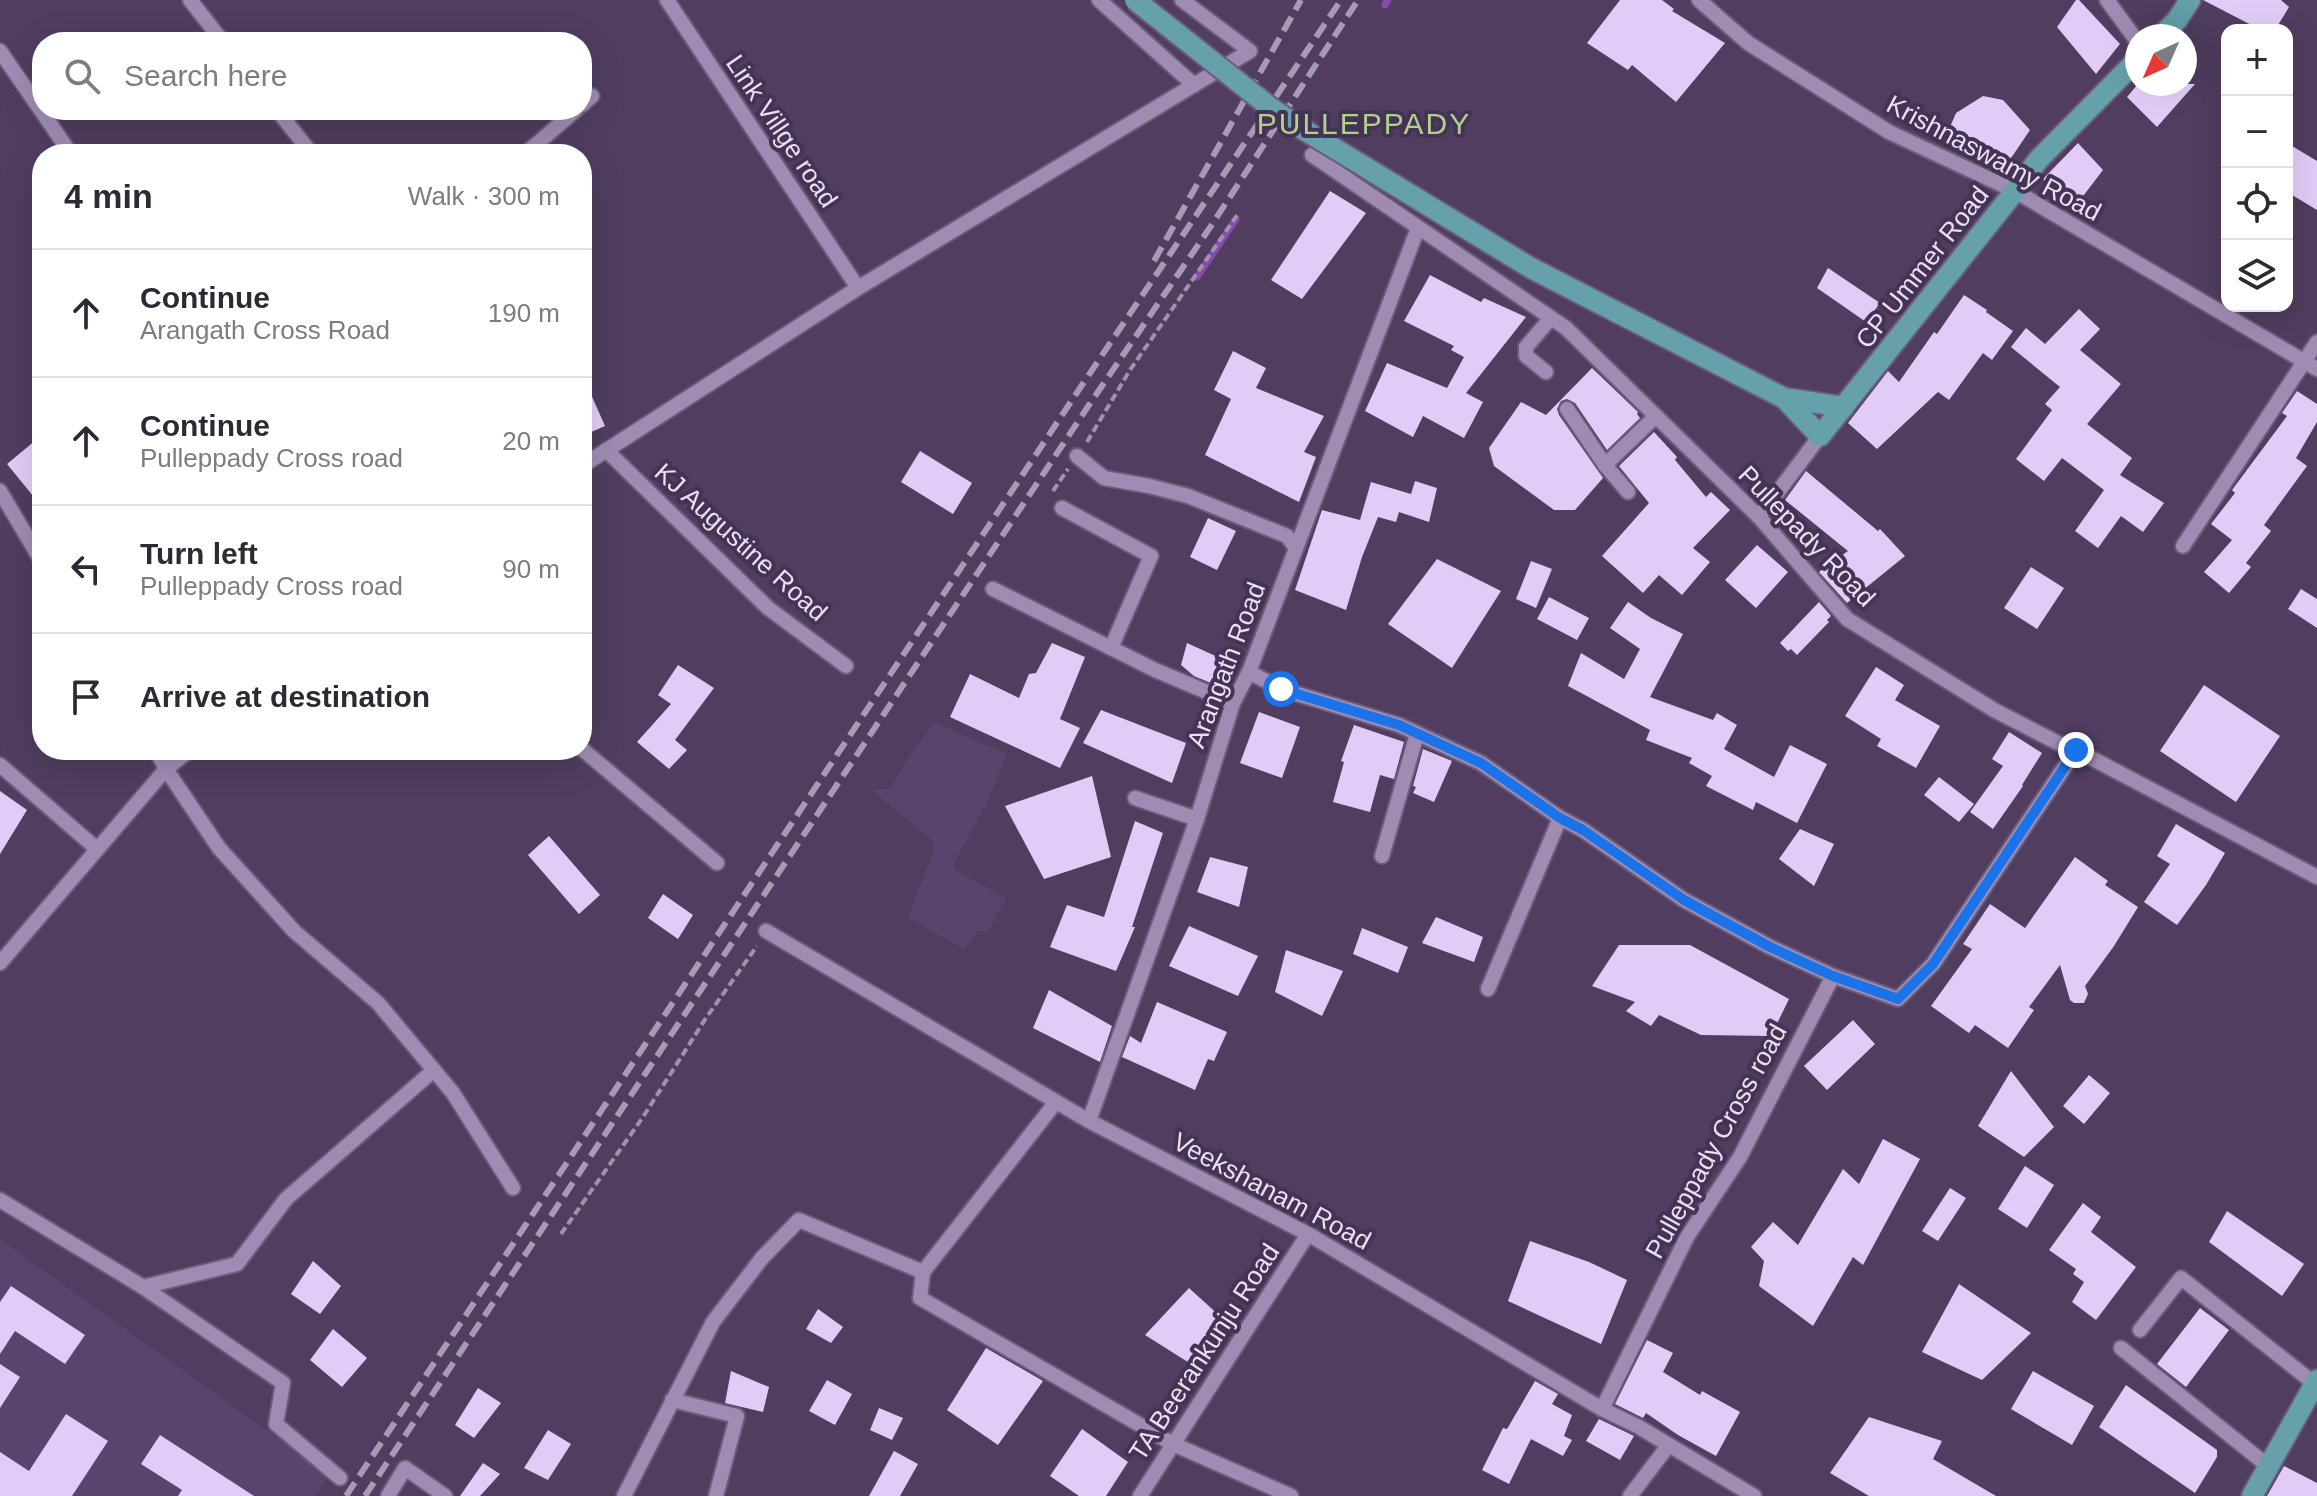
<!DOCTYPE html>
<html lang="en">
<head>
<meta charset="utf-8">
<style>
  body { margin:0; font-family:Arial,sans-serif; background:#f2f2f3; color:#2b2b33 }
  .controls { position:absolute; right:24px; top:24px; display:grid; overflow:hidden; border-radius:16px; box-shadow:0 8px 32px #0002 }
  .controls button { width:72px; height:72px; display:grid; place-items:center; padding:0; border:0; border-bottom:2px solid #e1e1e2; background:#fff; color:#2b2b33; font:40px sans-serif }
  .compass { position:absolute; left:2125px; top:24px; width:72px; height:72px; border-radius:50%; background:#fff; box-shadow:0 8px 32px #0002; rotate:225deg }
  .stop { position:absolute; width:24px; height:24px; margin:-18px; border:6px solid #1a73e8; border-radius:50%; background:#fff }
  .stop.end { background:#1a73e8; border-color:#fff; box-shadow:0 2px 8px #0008 }
  .list { margin:0; padding:0; list-style:none }
  h2 { display:flex; justify-content:space-between; align-items:center; height:104px; margin:0; padding:0 32px; font-size:34px }
  h2 small { font-size:26px; font-weight:400; color:#7c7c81 }
  .list li { display:grid; grid-template-columns:52px 1fr auto; gap:24px; align-items:center; box-sizing:border-box; height:128px; padding:0 32px; border-top:2px solid #e1e1e2 }
  .list b { display:block; font-size:30px; white-space:nowrap }
  .list p { margin:0; font-size:26px; white-space:nowrap; color:#7c7c81 }
  .list em { font-size:26px; font-style:normal; color:#7c7c81 }
  .icon { flex:none; width:44px; height:44px; fill:none; stroke:currentColor; stroke-width:2; stroke-linecap:round; stroke-linejoin:round }
  .map { position:relative; flex:none; width:2317px; height:1496px; overflow:hidden }
  .search { position:absolute; background:#fff; box-shadow:0 8px 32px #0002; left:32px; top:32px; width:560px; height:88px; display:flex; align-items:center; gap:20px; box-sizing:border-box; padding:0 28px; border-radius:32px; color:#7c7c81; font-size:30px }
  .panel { position:absolute; background:#fff; box-shadow:0 8px 32px #0002; left:32px; top:144px; width:560px; height:616px; border-radius:32px }
  .map>svg:first-child { display:block }
  .built { fill:#5a446d }
  .lines { fill:none; stroke-linecap:round; stroke-linejoin:round }
  .stream { stroke:#844cae; stroke-width:7 }
  .building { fill:#e2ccf7 }
  .minor-casing { stroke:#6b5c79; stroke-width:18 }
  .major-casing { stroke:#6b5c79; stroke-width:24 }
  .path { stroke:#a091ac; stroke-width:4; stroke-dasharray:8 4; stroke-linecap:butt }
  .minor { stroke:#a08cb3; stroke-width:14 }
  .major { stroke:#65a0ab; stroke-width:20 }
  .rail { stroke:#a89ab5; stroke-width:6; stroke-dasharray:16 8; stroke-linecap:butt }
  .major-bridge-casing { stroke:#6b5c79; stroke-width:24; stroke-linecap:butt }
  .major-bridge { stroke:#65a0ab; stroke-width:20 }
  .route { stroke:#1a73e8; stroke-width:10 }
  .labels { text-anchor:middle; dominant-baseline:central; stroke-width:8; stroke-linejoin:round; paint-order:stroke }
  .street-label { font-size:26px; fill:#eadff4; stroke:#453355 }
  .quarter-label { font-size:30px; letter-spacing:2px; fill:#b1d18a; stroke:#453355 }
</style>
</head>
<body>
<div class="map">
<svg width="2317" height="1496" viewBox="0 0 2317 1496">
  <rect width="100%" height="100%" fill="#503d60"/>
  <!-- built -->
  <g class="built">
    <path d="M 935,723 L 1007,754 L 986,805 L 954,863 L 956,870 L 1006,899 L 988,932 L 977,931 L 964,949 L 908,918 L 934,849 L 932,840 L 871,790 L 889,789 L 916,746 Z"/>
    <path d="M 0,1239 L 329,1475 L 316,1496 L 0,1496 Z"/>
  </g>
  <g class="lines">
    <!-- stream -->
    <g class="stream">
      <path d="M 1385,5 L 1388,0"/>
      <path d="M 1197,277 L 1236,219"/>
    </g>
  </g>
  <!-- building -->
  <g class="building">
    <path d="M 1620,0 L 1662,0 L 1674,9 L 1672,11 L 1725,43 L 1676,102 L 1632,65 L 1628,70 L 1587,43 Z"/>
    <path d="M 2076,0 L 2079,0 L 2120,44 L 2096,74 L 2057,27 Z"/>
    <path d="M 2203,0 L 2281,0 L 2289,7 L 2275,30 L 2261,30 Z"/>
    <path d="M 2138,84 L 2195,84 L 2157,127 L 2127,97 Z"/>
    <path d="M 1983,96 L 2003,100 L 2030,130 L 2003,170 L 1947,134 L 1956,113 Z"/>
    <path d="M 2078,143 L 2103,170 L 2074,208 L 2043,179 Z"/>
    <path d="M 2287,143 L 2317,161 L 2317,210 L 2287,192 Z"/>
    <path d="M 1330,191 L 1366,213 L 1302,299 L 1271,280 Z"/>
    <path d="M 1828,268 L 1880,303 L 1866,322 L 1817,288 Z"/>
    <path d="M 1430,275 L 1481,302 L 1484,298 L 1526,317 L 1466,393 L 1483,402 L 1464,438 L 1423,416 L 1413,437 L 1365,411 L 1387,363 L 1447,388 L 1464,357 L 1451,350 L 1454,346 L 1404,321 Z"/>
    <path d="M 1964,295 L 1987,310 L 1986,312 L 2013,331 L 1992,360 L 1983,353 L 1949,400 L 1938,392 L 1877,449 L 1848,423 L 1888,371 L 1899,382 L 1934,332 L 1937,334 Z"/>
    <path d="M 2079,309 L 2100,329 L 2080,350 L 2121,384 L 2087,424 L 2132,458 L 2120,475 L 2164,503 L 2143,532 L 2121,516 L 2098,548 L 2075,531 L 2104,490 L 2062,458 L 2044,481 L 2016,459 L 2052,410 L 2045,404 L 2060,387 L 2011,347 L 2026,328 L 2045,344 Z"/>
    <path d="M 1233,351 L 1266,368 L 1256,388 L 1324,416 L 1304,452 L 1316,457 L 1299,502 L 1205,455 L 1231,399 L 1214,390 Z"/>
    <path d="M 1592,368 L 1638,412 L 1637,414 L 1640,418 L 1607,450 L 1575,403 L 1567,399 L 1561,401 L 1557,409 L 1559,415 L 1603,478 L 1575,510 L 1554,510 L 1494,466 L 1489,448 L 1521,402 L 1546,415 Z"/>
    <path d="M 582,374 L 605,426 L 582,436 Z"/>
    <path d="M 2297,391 L 2317,404 L 2317,422 L 2296,458 L 2307,466 L 2264,525 L 2271,531 L 2246,563 L 2251,567 L 2229,593 L 2204,572 L 2232,540 L 2211,524 L 2235,493 L 2232,490 L 2287,416 L 2282,413 Z"/>
    <path d="M 1654,432 L 1677,457 L 1675,460 L 1706,497 L 1711,492 L 1730,510 L 1693,548 L 1710,562 L 1682,595 L 1659,575 L 1643,593 L 1602,556 L 1649,503 L 1619,466 Z"/>
    <path d="M 42,435 L 42,507 L 7,464 Z"/>
    <path d="M 920,451 L 972,483 L 953,514 L 901,482 Z"/>
    <path d="M 1806,471 L 1878,531 L 1880,529 L 1905,556 L 1847,603 L 1819,572 L 1848,551 L 1785,500 Z"/>
    <path d="M 1415,481 L 1437,488 L 1429,522 L 1399,512 L 1396,522 L 1378,517 L 1362,557 L 1346,610 L 1295,590 L 1322,510 L 1360,520 L 1371,482 L 1411,494 Z"/>
    <path d="M 1208,518 L 1236,531 L 1217,570 L 1190,557 Z"/>
    <path d="M 1757,545 L 1788,572 L 1756,608 L 1725,580 Z"/>
    <path d="M 1437,559 L 1501,591 L 1452,668 L 1388,624 Z"/>
    <path d="M 1531,561 L 1552,569 L 1536,608 L 1516,599 Z"/>
    <path d="M 2031,567 L 2064,588 L 2037,629 L 2004,608 Z"/>
    <path d="M 2301,589 L 2317,599 L 2317,628 L 2288,609 Z"/>
    <path d="M 1549,597 L 1589,618 L 1577,640 L 1537,619 Z"/>
    <path d="M 1628,602 L 1651,618 L 1683,634 L 1650,697 L 1713,720 L 1717,713 L 1737,725 L 1724,749 L 1774,777 L 1790,745 L 1827,764 L 1797,823 L 1756,802 L 1753,810 L 1706,786 L 1712,776 L 1689,763 L 1692,758 L 1646,740 L 1650,730 L 1568,686 L 1581,653 L 1624,679 L 1640,649 L 1610,628 Z"/>
    <path d="M 1819,602 L 1831,616 L 1827,620 L 1829,622 L 1797,655 L 1791,649 L 1788,651 L 1780,643 Z"/>
    <path d="M 1052,643 L 1085,657 L 1060,719 L 1080,728 L 1060,768 L 950,717 L 970,674 L 1019,698 L 1029,674 L 1036,673 Z"/>
    <path d="M 1187,643 L 1233,664 L 1223,688 L 1194,676 L 1181,665 Z"/>
    <path d="M 678,665 L 714,688 L 675,740 L 687,750 L 669,769 L 637,742 L 671,704 L 658,695 Z"/>
    <path d="M 1876,667 L 1904,685 L 1895,700 L 1940,726 L 1916,768 L 1877,746 L 1881,739 L 1845,716 Z"/>
    <path d="M 2204,685 L 2280,736 L 2236,802 L 2160,751 Z"/>
    <path d="M 1101,710 L 1186,743 L 1172,783 L 1083,743 Z"/>
    <path d="M 1259,712 L 1300,727 L 1282,778 L 1240,763 Z"/>
    <path d="M 1354,725 L 1404,742 L 1394,779 L 1380,775 L 1370,812 L 1333,802 L 1344,762 L 1341,761 Z"/>
    <path d="M 2009,732 L 2042,753 L 2022,785 L 2023,786 L 1993,829 L 1970,812 L 2003,766 L 1992,759 Z"/>
    <path d="M 1423,749 L 1452,761 L 1434,802 L 1413,793 L 1416,787 L 1413,786 Z"/>
    <path d="M 1092,776 L 1111,857 L 1044,879 L 1005,806 Z"/>
    <path d="M 1939,777 L 1974,804 L 1959,822 L 1924,795 Z"/>
    <path d="M 0,791 L 27,810 L 0,854 Z"/>
    <path d="M 1135,821 L 1163,833 L 1132,927 L 1135,927 L 1116,971 L 1050,947 L 1067,905 L 1104,917 Z"/>
    <path d="M 2176,824 L 2225,853 L 2206,885 L 2177,925 L 2144,902 L 2170,864 L 2157,856 Z"/>
    <path d="M 1800,829 L 1834,844 L 1814,886 L 1779,859 Z"/>
    <path d="M 549,836 L 600,895 L 579,914 L 528,855 Z"/>
    <path d="M 1210,857 L 1248,867 L 1239,907 L 1197,892 Z"/>
    <path d="M 2075,857 L 2108,881 L 2105,885 L 2138,907 L 2114,946 L 2085,986 L 2088,994 L 2084,1003 L 2074,1003 L 2070,1000 L 2060,965 L 2029,1007 L 2034,1010 L 2008,1048 L 1975,1025 L 1969,1033 L 1931,1006 L 1972,949 L 1963,944 L 1990,904 L 2025,928 Z"/>
    <path d="M 663,894 L 693,915 L 678,939 L 648,918 Z"/>
    <path d="M 1436,917 L 1483,937 L 1474,962 L 1422,943 Z"/>
    <path d="M 1189,926 L 1258,956 L 1238,996 L 1169,966 Z"/>
    <path d="M 1362,928 L 1408,947 L 1398,973 L 1353,954 Z"/>
    <path d="M 1619,945 L 1690,945 L 1789,999 L 1771,1036 L 1701,1035 L 1659,1015 L 1651,1026 L 1626,1011 L 1635,1002 L 1592,986 Z"/>
    <path d="M 1286,950 L 1343,971 L 1322,1016 L 1275,992 Z"/>
    <path d="M 1049,990 L 1112,1026 L 1100,1062 L 1033,1028 Z"/>
    <path d="M 1157,1002 L 1227,1032 L 1214,1061 L 1208,1059 L 1195,1090 L 1122,1057 L 1130,1036 L 1141,1043 Z"/>
    <path d="M 1853,1020 L 1875,1044 L 1827,1090 L 1804,1066 Z"/>
    <path d="M 2011,1071 L 2054,1127 L 2024,1157 L 1978,1126 Z"/>
    <path d="M 2089,1075 L 2110,1093 L 2084,1124 L 2063,1106 Z"/>
    <path d="M 1883,1139 L 1920,1159 L 1863,1265 L 1853,1257 L 1813,1326 L 1759,1286 L 1764,1261 L 1751,1247 L 1773,1222 L 1798,1245 L 1843,1169 L 1859,1184 Z"/>
    <path d="M 2025,1166 L 2054,1185 L 2027,1228 L 1998,1209 Z"/>
    <path d="M 1950,1188 L 1966,1198 L 1938,1241 L 1922,1231 Z"/>
    <path d="M 2083,1203 L 2101,1217 L 2091,1232 L 2136,1267 L 2096,1320 L 2072,1302 L 2084,1282 L 2073,1274 L 2076,1269 L 2049,1250 Z"/>
    <path d="M 2227,1211 L 2304,1264 L 2282,1296 L 2209,1242 Z"/>
    <path d="M 1530,1241 L 1589,1262 L 1627,1280 L 1601,1344 L 1508,1301 Z"/>
    <path d="M 313,1261 L 341,1286 L 320,1314 L 291,1294 Z"/>
    <path d="M 1959,1284 L 2031,1333 L 1982,1380 L 1922,1352 Z"/>
    <path d="M 11,1286 L 85,1335 L 65,1364 L 15,1331 L 0,1354 L 0,1302 Z"/>
    <path d="M 1189,1288 L 1222,1318 L 1191,1364 L 1145,1335 Z"/>
    <path d="M 2200,1308 L 2229,1330 L 2186,1387 L 2157,1364 Z"/>
    <path d="M 818,1309 L 843,1327 L 831,1343 L 806,1329 Z"/>
    <path d="M 333,1329 L 367,1358 L 342,1387 L 310,1360 Z"/>
    <path d="M 1647,1340 L 1673,1353 L 1663,1372 L 1700,1395 L 1702,1391 L 1740,1412 L 1716,1456 L 1678,1435 L 1646,1413 L 1643,1418 L 1615,1404 Z"/>
    <path d="M 986,1348 L 1043,1381 L 998,1445 L 947,1410 Z"/>
    <path d="M 0,1364 L 20,1377 L 0,1408 Z"/>
    <path d="M 731,1371 L 769,1387 L 763,1412 L 725,1403 Z"/>
    <path d="M 2033,1371 L 2094,1406 L 2072,1445 L 2011,1409 Z"/>
    <path d="M 827,1380 L 852,1394 L 835,1425 L 809,1411 Z"/>
    <path d="M 1535,1381 L 1558,1394 L 1552,1404 L 1572,1415 L 1564,1436 L 1572,1440 L 1563,1456 L 1531,1439 L 1509,1484 L 1482,1470 L 1503,1428 L 1507,1429 Z"/>
    <path d="M 2126,1385 L 2217,1450 L 2217,1457 L 2195,1493 L 2099,1427 Z"/>
    <path d="M 478,1388 L 501,1403 L 474,1438 L 455,1425 Z"/>
    <path d="M 879,1408 L 903,1418 L 892,1440 L 870,1430 Z"/>
    <path d="M 66,1414 L 108,1441 L 72,1496 L 0,1496 L 0,1452 L 29,1471 Z"/>
    <path d="M 1869,1417 L 1942,1441 L 1933,1459 L 1996,1496 L 1869,1496 L 1830,1473 Z"/>
    <path d="M 1599,1419 L 1634,1436 L 1620,1460 L 1586,1441 Z"/>
    <path d="M 1082,1429 L 1128,1462 L 1106,1496 L 1079,1496 L 1050,1476 Z"/>
    <path d="M 548,1430 L 571,1444 L 548,1480 L 524,1468 Z"/>
    <path d="M 160,1435 L 254,1496 L 178,1496 L 182,1490 L 141,1464 Z"/>
    <path d="M 894,1451 L 918,1464 L 900,1496 L 869,1496 Z"/>
    <path d="M 483,1463 L 500,1474 L 480,1496 L 460,1496 Z"/>
    <path d="M 2284,1466 L 2317,1483 L 2317,1496 L 2267,1496 Z"/>
  </g>
  <g class="lines">
    <!-- minor casing -->
    <g class="minor-casing">
      <g id="minor">
        <path d="M 190,0 L 223,42"/>
        <path d="M 667,0 L 858,288"/>
        <path d="M 1099,0 L 1194,85"/>
        <path d="M 1699,0 L 1748,43 L 1889,132 L 2015,191 L 2317,369"/>
        <path d="M 2107,0 L 2137,41"/>
        <path d="M 0,51 L 71,154"/>
        <path d="M 582,105 L 592,96"/>
        <path d="M 277,110 L 312,154"/>
        <path d="M 525,154 L 576,110"/>
        <path d="M 1312,155 L 1566,328 L 1759,517 L 1847,619 L 1994,710 L 2058,743 L 2076,750 L 2317,877"/>
        <path d="M 1546,372 L 1526,356 L 1526,347 L 1551,318"/>
        <path d="M 1567,409 L 1605,465"/>
        <path d="M 606,450 L 768,608 L 846,666"/>
        <path d="M 1077,456 L 1104,478 L 1149,486 L 1188,496 L 1287,536 L 1296,548"/>
        <path d="M 582,466 L 858,288 L 1250,51 L 1182,0"/>
        <path d="M 0,491 L 42,562"/>
        <path d="M 1628,492 L 1605,465 L 1656,416"/>
        <path d="M 1062,508 L 1151,556 L 1111,648"/>
        <path d="M 1759,517 L 1820,436"/>
        <path d="M 2183,546 L 2317,342"/>
        <path d="M 993,589 L 1155,670 L 1233,703"/>
        <path d="M 1249,672 L 1281,689 L 1399,725 L 1481,763 L 1560,818 L 1583,830 L 1684,900 L 1770,947 L 1833,976"/>
        <path d="M 582,749 L 717,863"/>
        <path d="M 190,750 L 166,769 L 219,848 L 294,931 L 378,1003 L 453,1093 L 513,1188"/>
        <path d="M 0,765 L 97,849"/>
        <path d="M 1135,798 L 1197,819"/>
        <path d="M 1382,856 L 1417,734"/>
        <path d="M 766,931 L 1089,1121 L 1308,1234 L 1602,1409 L 1639,1427 L 1754,1496"/>
        <path d="M 0,963 L 166,769 L 156,750"/>
        <path d="M 1488,989 L 1560,818"/>
        <path d="M 1089,1121 L 1197,819 L 1233,703 L 1249,672 L 1418,228"/>
        <path d="M 0,1200 L 143,1287 L 237,1264 L 286,1199 L 434,1070"/>
        <path d="M 923,1272 L 920,1298 L 1173,1444 L 1291,1496"/>
        <path d="M 143,1287 L 283,1383 L 276,1424 L 340,1478"/>
        <path d="M 2140,1330 L 2181,1278 L 2315,1384"/>
        <path d="M 2121,1348 L 2268,1466"/>
        <path d="M 672,1400 L 737,1416 L 716,1496"/>
        <path d="M 1602,1409 L 1687,1237 L 1740,1157 L 1833,976 L 1898,999 L 1933,964 L 2076,750"/>
        <path d="M 388,1496 L 405,1468 L 445,1496"/>
        <path d="M 624,1496 L 713,1322 L 762,1258 L 799,1220 L 923,1272 L 1056,1102"/>
        <path d="M 1140,1496 L 1308,1234"/>
        <path d="M 1630,1496 L 1668,1446"/>
      </g>
    </g>
    <!-- major casing -->
    <g class="major-casing">
      <g id="major">
        <path d="M 2161,36 L 2177,20 L 2190,0"/>
        <path d="M 1784,398 L 1820,436 L 2015,191 L 2038,160 L 2137,60"/>
        <path d="M 1784,398 L 1844,407"/>
        <path d="M 2252,1496 L 2317,1380"/>
      </g>
    </g>
    <!-- path -->
    <g class="path">
      <path d="M 1087,442 L 1130,370 L 1238,214"/>
      <path d="M 1053,491 L 1068,469"/>
      <path d="M 561,1234 L 643,1117 L 706,1018 L 757,946"/>
    </g>
    <!-- minor -->
    <use href="#minor" class="minor"/>
    <!-- major -->
    <use href="#major" class="major"/>
    <!-- rail -->
    <g class="rail">
      <path d="M 1154,261 L 1301,0"/>
      <path d="M 346,1496 L 1082,385 L 1341,0"/>
      <path d="M 365,1496 L 1089,405 L 1211,226 L 1358,0"/>
    </g>
    <!-- major-bridge casing -->
    <g class="major-bridge-casing">
      <path id="major-bridge" d="M 1135,0 L 1271,108 L 1296,125 L 1531,268 L 1784,398"/>
    </g>
    <!-- major-bridge -->
    <use href="#major-bridge" class="major-bridge"/>
  </g>
  <g class="lines">
    <!-- route -->
    <path class="route" d="M 1281,689 L 1399,725 L 1481,763 L 1560,818 L 1583,830 L 1684,900 L 1770,947 L 1833,976 L 1898,999 L 1933,964 L 2076,750"/>
  </g>
  <g class="labels">
    <!-- street labels -->
    <g class="street-label">
      <text transform="translate(782 131) rotate(56)">Link Villge road</text>
      <text transform="translate(1994 158) rotate(28)">Krishnaswamy Road</text>
      <text transform="translate(1922 267) rotate(-52)">CP Ummer Road</text>
      <text transform="translate(1807 536) rotate(46)">Pullepady Road</text>
      <text transform="translate(741 542) rotate(42)">KJ Augustine Road</text>
      <text transform="translate(1226 665) rotate(-69)">Arangath Road</text>
      <text transform="translate(1716 1141) rotate(-61)">Pulleppady Cross road</text>
      <text transform="translate(1272 1191) rotate(28)">Veekshanam Road</text>
      <text transform="translate(1204 1352) rotate(-57)">TA Beerankunju Road</text>
    </g>
    <!-- quarter labels -->
    <g class="quarter-label">
      <text x="1364" y="123">PULLEPPADY</text>
    </g>
  </g>
</svg>
<div class="controls">
<button>+</button>
<button>−</button>
<button><svg class="icon" aria-label="locate" viewBox="0 0 24 24"><circle cx="12" cy="12" r="6"/><path d="M12 2v4M12 18v4M2 12h4M18 12h4"/></svg></button>
<button><svg class="icon" aria-label="layers" viewBox="0 0 24 24"><path d="M12 4l9 5-9 5-9-5zM3 14l9 5 9-5"/></svg></button>
</div>
<svg class="compass" viewBox="-18 -18 36 36"><path d="M0-13l5 13h-10z" fill="#e53935"/><path d="M0 13l5-13h-10z" fill="#7c7c81"/></svg>
<div class="stop" style="left:1281px;top:689px"></div>
<div class="stop end" style="left:2076px;top:750px"></div>
<div class="search"><svg class="icon" aria-label="search" viewBox="0 0 24 24"><circle cx="10" cy="10" r="6"/><path d="M15 15l6 6"/></svg>Search here</div>
<section class="panel">
<h2>4 min<small>Walk · 300 m</small></h2>
<ul class="list">
<li><svg class="icon" aria-label="ahead" viewBox="0 0 24 24"><path d="M12 20V5M6 11l6-6 6 6"/></svg><div><b>Continue</b><p>Arangath Cross Road</p></div><em>190 m</em></li>
<li><svg class="icon" aria-label="ahead" viewBox="0 0 24 24"><path d="M12 20V5M6 11l6-6 6 6"/></svg><div><b>Continue</b><p>Pulleppady Cross road</p></div><em>20 m</em></li>
<li><svg class="icon" aria-label="left" viewBox="0 0 24 24"><path d="M17 20v-9H6M10 6l-5 5 5 5"/></svg><div><b>Turn left</b><p>Pulleppady Cross road</p></div><em>90 m</em></li>
<li><svg class="icon" aria-label="arrive" viewBox="0 0 24 24"><path d="M6 21V4h12l-3 4 3 4H6"/></svg><div><b>Arrive at destination</b></div></li>
</ul>
</section>
</div>
</body>
</html>
